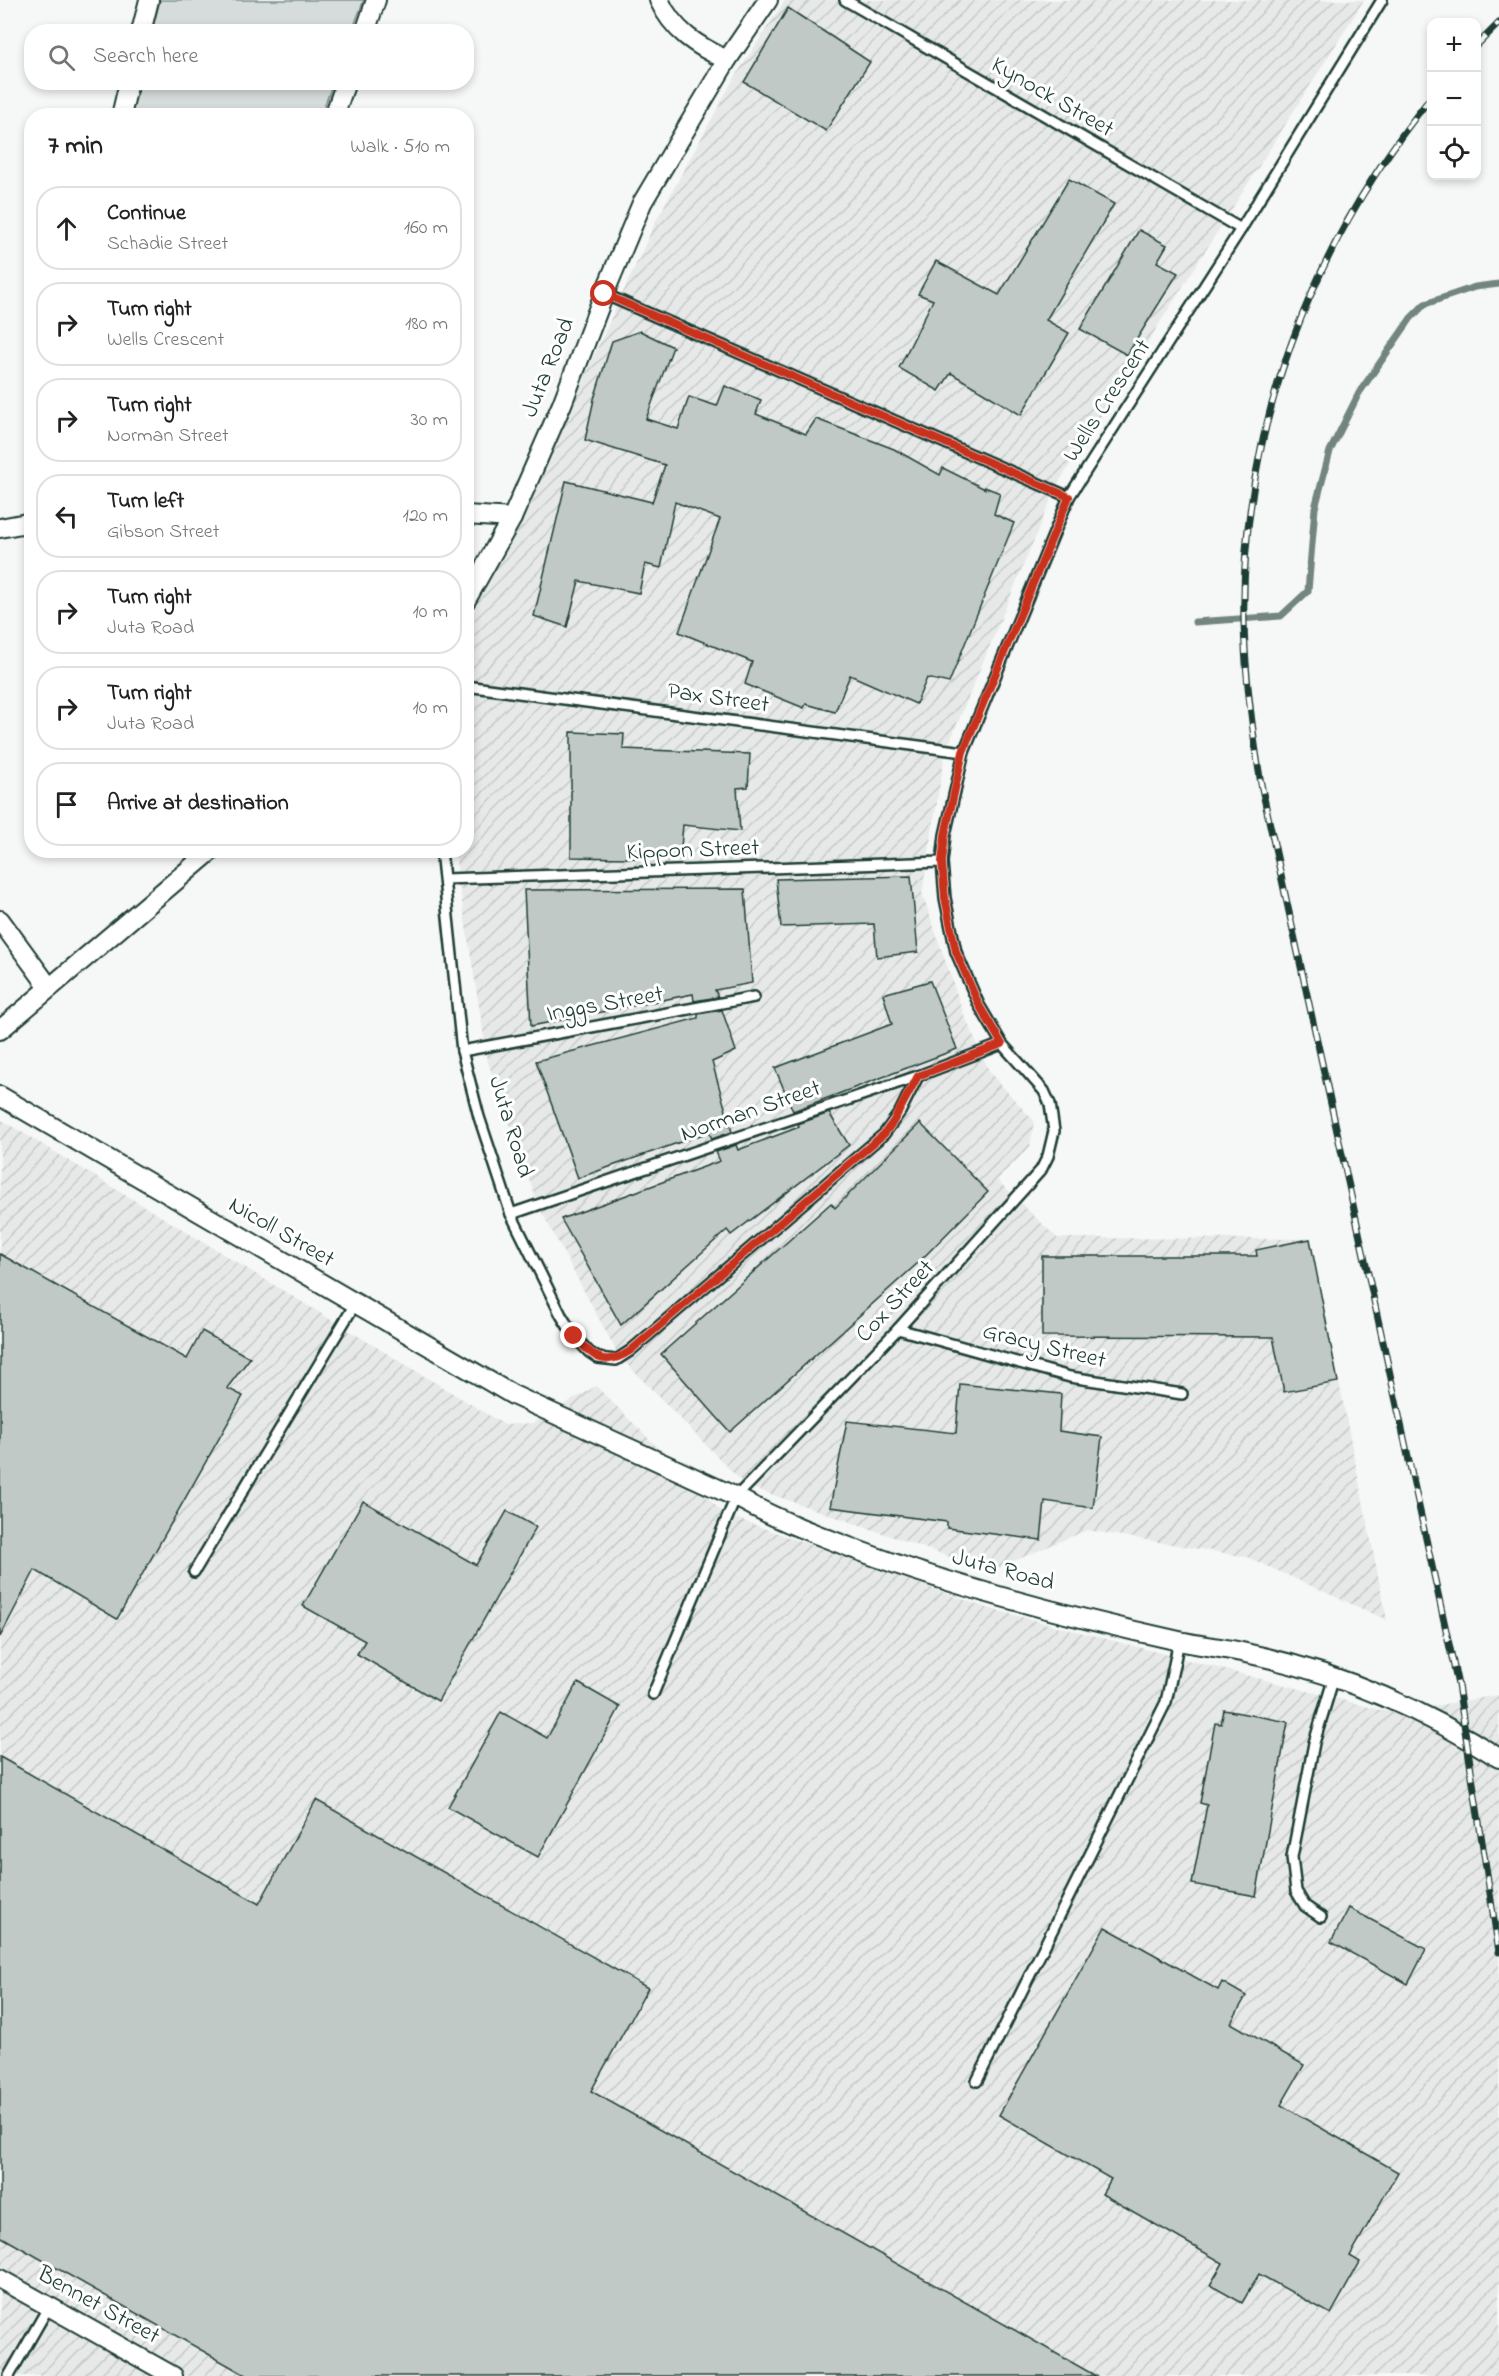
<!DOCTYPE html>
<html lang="en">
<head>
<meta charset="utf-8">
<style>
  body { margin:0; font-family:"Indie Flower",sans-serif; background:#f6f6f6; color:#222 }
  .controls { position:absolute; right:18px; top:18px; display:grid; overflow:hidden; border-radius:12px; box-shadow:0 3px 9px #0003 }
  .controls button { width:54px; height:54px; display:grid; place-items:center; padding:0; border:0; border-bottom:2px solid #e0e0e0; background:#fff; color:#222; font:30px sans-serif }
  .stop { position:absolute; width:18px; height:18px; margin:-14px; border:4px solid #c8321e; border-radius:50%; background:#fff }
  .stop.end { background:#c8321e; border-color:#fff; box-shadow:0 2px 6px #0008 }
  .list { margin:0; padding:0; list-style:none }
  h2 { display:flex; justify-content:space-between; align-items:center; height:78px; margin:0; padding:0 24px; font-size:26px }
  h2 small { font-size:20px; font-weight:400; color:#767676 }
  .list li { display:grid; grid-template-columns:39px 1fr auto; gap:18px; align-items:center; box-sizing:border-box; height:84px; margin:0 12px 12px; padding:0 12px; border:2px solid #e0e0e0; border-radius:24px }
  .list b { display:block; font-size:22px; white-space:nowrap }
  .list p { margin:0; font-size:20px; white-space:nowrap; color:#767676 }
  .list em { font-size:20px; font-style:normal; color:#767676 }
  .icon { flex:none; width:33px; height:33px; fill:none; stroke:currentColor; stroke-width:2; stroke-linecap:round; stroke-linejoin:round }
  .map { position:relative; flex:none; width:1499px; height:2376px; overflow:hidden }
  .search { position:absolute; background:#fff; box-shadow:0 3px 9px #0003; left:24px; top:24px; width:450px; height:66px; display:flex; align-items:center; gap:15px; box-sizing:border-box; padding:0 21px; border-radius:24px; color:#767676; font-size:22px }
  .panel { position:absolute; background:#fff; box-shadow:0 3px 9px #0003; left:24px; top:108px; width:450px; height:750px; border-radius:24px }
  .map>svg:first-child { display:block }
  .industrial { fill:url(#industrial-furrows) }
  .green { fill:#d6dcdb; stroke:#7a8c88; stroke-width:1.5 }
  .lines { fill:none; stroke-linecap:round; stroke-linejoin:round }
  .stream { stroke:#72857f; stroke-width:7 }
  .building { fill:#c0c9c6; stroke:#1f3d34; stroke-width:1.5 }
  .lane-casing { stroke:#1f3d34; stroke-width:14 }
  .street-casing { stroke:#1f3d34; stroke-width:22 }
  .lane { stroke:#fff; stroke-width:9 }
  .street { stroke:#fff; stroke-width:18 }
  .rail-casing { stroke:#1f3d34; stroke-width:7 }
  .rail { stroke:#fff; stroke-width:4.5; stroke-dasharray:14; stroke-linecap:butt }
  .route { stroke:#c8321e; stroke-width:8 }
  .labels { text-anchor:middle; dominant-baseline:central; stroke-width:6; stroke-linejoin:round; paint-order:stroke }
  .street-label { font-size:24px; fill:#1f3d34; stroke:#fff }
</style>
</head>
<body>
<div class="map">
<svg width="1499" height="2376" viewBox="0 0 1499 2376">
  <defs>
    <pattern id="industrial-furrows" width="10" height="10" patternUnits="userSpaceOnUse" patternTransform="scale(1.5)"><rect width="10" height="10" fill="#e6e9e8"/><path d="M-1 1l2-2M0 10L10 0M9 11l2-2" fill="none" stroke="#c5c9c8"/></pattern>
  </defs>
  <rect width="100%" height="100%" fill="#f6f7f7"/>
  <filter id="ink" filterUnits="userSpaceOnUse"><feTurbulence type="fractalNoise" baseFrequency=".0167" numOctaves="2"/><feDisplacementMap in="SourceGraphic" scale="12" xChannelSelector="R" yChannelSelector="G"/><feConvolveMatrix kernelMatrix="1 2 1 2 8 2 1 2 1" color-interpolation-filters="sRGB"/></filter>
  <g filter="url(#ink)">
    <!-- industrial -->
    <g class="industrial">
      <path d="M 785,0 L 1364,0 L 1056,487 L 945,753 L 922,893 L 964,1015 L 990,1073 L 1034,1121 L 1030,1147 L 997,1180 L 1057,1238 L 1310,1239 L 1387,1620 L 1247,1557 L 1087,1530 L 990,1571 L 745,1485 L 619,1356 L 539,1207 L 488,1062 L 457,870 L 455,851 L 466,850 L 467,630 L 487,578 L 554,442 L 656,221 L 733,80 Z"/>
      <path d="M 0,1119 L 505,1425 L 534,1423 L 596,1386 L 724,1514 L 987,1608 L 1392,1713 L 1499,1695 L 1499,2376 L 0,2376 Z"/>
    </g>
    <!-- green -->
    <g class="green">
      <path d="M 160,0 L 364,0 L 352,31 L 152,31 Z"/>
      <path d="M 139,83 L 139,82 L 333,83 L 321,115 L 131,115 Z"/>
    </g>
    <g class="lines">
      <!-- stream -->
      <path class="stream" d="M 1195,622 L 1281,616 L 1308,591 L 1315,508 L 1330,451 L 1359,393 L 1411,318 L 1425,304 L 1475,287 L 1499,284"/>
    </g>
    <!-- building -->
    <g class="building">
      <path d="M 788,8 L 870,62 L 826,131 L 744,82 Z"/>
      <path d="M 1069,179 L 1114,204 L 1046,320 L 1069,333 L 1021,415 L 951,373 L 939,391 L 899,368 L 933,300 L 918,294 L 936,261 L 999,295 Z"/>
      <path d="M 1139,230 L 1167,245 L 1157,262 L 1178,273 L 1127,355 L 1080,329 Z"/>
      <path d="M 640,331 L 673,347 L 646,419 L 678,429 L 689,397 L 717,406 L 725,386 L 761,400 L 756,414 L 806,434 L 816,419 L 894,449 L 940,475 L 943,468 L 985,489 L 985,487 L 1000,493 L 994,514 L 1014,523 L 949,683 L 927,678 L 916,704 L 850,675 L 835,712 L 806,704 L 804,708 L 745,684 L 752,662 L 679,632 L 720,519 L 675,502 L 661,568 L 645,564 L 639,593 L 579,581 L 567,627 L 534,616 L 566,481 L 652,502 L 665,465 L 585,440 L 594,399 L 612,341 Z"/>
      <path d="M 571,732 L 624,734 L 623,749 L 750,754 L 748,787 L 737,788 L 740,831 L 683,825 L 680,859 L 571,857 Z"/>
      <path d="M 911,876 L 918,952 L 877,957 L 874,924 L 781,927 L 776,879 Z"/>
      <path d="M 745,889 L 752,983 L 715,990 L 718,997 L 694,1001 L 693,994 L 531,1026 L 524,890 Z"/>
      <path d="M 930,981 L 957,1049 L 793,1111 L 775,1068 L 892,1024 L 883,994 Z"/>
      <path d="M 722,1010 L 736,1051 L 712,1062 L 732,1132 L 712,1139 L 709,1132 L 578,1178 L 536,1061 L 698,1018 L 698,1014 Z"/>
      <path d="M 829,1113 L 849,1145 L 731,1235 L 727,1230 L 621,1325 L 561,1219 L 720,1161 L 716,1152 L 736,1145 L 738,1150 L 799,1127 L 798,1124 Z"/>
      <path d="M 920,1123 L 988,1192 L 918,1263 L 730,1432 L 661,1354 L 831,1203 L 835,1208 Z"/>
      <path d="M 1310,1239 L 1338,1382 L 1284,1392 L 1273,1337 L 1042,1336 L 1042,1256 L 1257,1256 L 1256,1250 Z"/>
      <path d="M 0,1254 L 187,1359 L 202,1331 L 250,1358 L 227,1388 L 243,1396 L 117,1619 L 35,1570 L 0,1637 Z"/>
      <path d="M 960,1384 L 1061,1394 L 1059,1431 L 1102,1437 L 1093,1508 L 1045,1501 L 1041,1540 L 947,1528 L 947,1522 L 830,1507 L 847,1421 L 956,1433 Z"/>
      <path d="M 363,1501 L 476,1565 L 507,1511 L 536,1527 L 438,1701 L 357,1654 L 365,1641 L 303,1606 Z"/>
      <path d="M 578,1683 L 620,1707 L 538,1857 L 448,1807 L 501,1712 L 547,1738 Z"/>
      <path d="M 1224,1710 L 1288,1722 L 1256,1896 L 1192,1884 L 1207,1805 L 1200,1803 L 1215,1723 L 1221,1724 Z"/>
      <path d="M 0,1757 L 259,1904 L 316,1800 L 648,1988 L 591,2091 L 1096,2376 L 247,2376 L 0,2236 Z"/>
      <path d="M 1349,1908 L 1426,1949 L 1408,1984 L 1331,1942 Z"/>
      <path d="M 1105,1927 L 1218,1990 L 1222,1982 L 1246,1996 L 1231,2023 L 1304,2065 L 1281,2105 L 1398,2172 L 1350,2256 L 1360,2262 L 1331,2314 L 1259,2274 L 1242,2303 L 1210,2285 L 1223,2263 L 1102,2194 L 1111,2179 L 999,2115 Z"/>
    </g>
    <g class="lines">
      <!-- lane casing -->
      <g class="lane-casing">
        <g id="lane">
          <path d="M 845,0 L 1241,229"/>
          <path d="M 604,294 L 1069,497"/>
          <path d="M 466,686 L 964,752"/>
          <path d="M 441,850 L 462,1051 L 479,1117 L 511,1214 L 561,1315 L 574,1336 L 589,1352 L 598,1358 L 616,1360 L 630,1351 L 884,1134 L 900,1112 L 918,1076"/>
          <path d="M 445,879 L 942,862"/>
          <path d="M 462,1051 L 754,997"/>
          <path d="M 511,1214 L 918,1076 L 1002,1044"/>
          <path d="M 898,1329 L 1070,1377 L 1182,1394"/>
          <path d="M 194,1572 L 355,1304"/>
          <path d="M 653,1694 L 736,1497 L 898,1329 L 1041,1170 L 1048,1156 L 1054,1131 L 1050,1104 L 1044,1091 L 1002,1044 L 979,1005 L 956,952 L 945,898 L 942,862 L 945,835 L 964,752 L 1069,497 L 1241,229 L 1382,0"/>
          <path d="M 1321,1917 L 1305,1906 L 1296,1891 L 1292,1857 L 1314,1743 L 1334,1677"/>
          <path d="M 977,2081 L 1166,1702 L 1179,1641"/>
          <path d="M 9,2376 L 49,2306"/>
        </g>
      </g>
      <!-- street casing -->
      <g class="street-casing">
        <g id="street">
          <path d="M 659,0 C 673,31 697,46 727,60"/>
          <path d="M 141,32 L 149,0"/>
          <path d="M 365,32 L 376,0"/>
          <path d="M 121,116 L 129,82"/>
          <path d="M 334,116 L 346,82"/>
          <path d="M 466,515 L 512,518"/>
          <path d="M 0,528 L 32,522"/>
          <path d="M 466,600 L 512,518 L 562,404 L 604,294 L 642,203 L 727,60 L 768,0"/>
          <path d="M 0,920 L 49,987"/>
          <path d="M 0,1030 L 212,850"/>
          <path d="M 0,1096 L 513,1395 L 736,1497 C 775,1519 815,1534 857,1550 C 961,1589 1070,1617 1179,1641 C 1202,1646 1227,1648 1250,1654 C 1339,1673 1423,1709 1499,1758"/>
          <path d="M 0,2279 L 173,2376"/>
        </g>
      </g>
      <!-- lane -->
      <use href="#lane" class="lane"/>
      <!-- street -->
      <use href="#street" class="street"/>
      <!-- rail casing -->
      <g class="rail-casing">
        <g id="rail">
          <path d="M 1476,46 L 1499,23"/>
          <path d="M 1432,96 C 1313,243 1240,430 1244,621 C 1245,676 1252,729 1261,784 L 1458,1685 L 1499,1952"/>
        </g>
      </g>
      <!-- rail -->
      <use href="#rail" class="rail"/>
    </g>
  </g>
  <g class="lines" filter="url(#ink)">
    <!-- route -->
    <path class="route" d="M 574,1336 C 593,1357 604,1368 630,1351 L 884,1134 L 893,1122 L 918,1076 L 1002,1044 L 979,1005 L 956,952 L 945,898 L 942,862 L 945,835 L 963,752 L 1069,497 L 604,294"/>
  </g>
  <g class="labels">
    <!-- street labels -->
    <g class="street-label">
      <text transform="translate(1052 98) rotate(30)">Kynock Street</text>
      <text transform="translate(549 368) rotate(-68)">Juta Road</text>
      <text transform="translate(1108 401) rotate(-57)">Wells Crescent</text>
      <text transform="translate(718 699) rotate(8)">Pax Street</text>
      <text transform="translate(693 851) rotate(-2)">Kippon Street</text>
      <text transform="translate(605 1005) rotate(-10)">Inggs Street</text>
      <text transform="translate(751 1112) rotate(-19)">Norman Street</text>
      <text transform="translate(510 1127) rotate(73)">Juta Road</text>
      <text transform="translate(281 1233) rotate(30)">Nicoll Street</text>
      <text transform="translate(896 1302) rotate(-47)">Cox Street</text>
      <text transform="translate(1044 1347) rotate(14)">Gracy Street</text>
      <text transform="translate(1003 1571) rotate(15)">Juta Road</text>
      <text transform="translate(98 2306) rotate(29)">Bennet Street</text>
    </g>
  </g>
</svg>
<div class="controls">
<button>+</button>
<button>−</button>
<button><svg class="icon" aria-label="locate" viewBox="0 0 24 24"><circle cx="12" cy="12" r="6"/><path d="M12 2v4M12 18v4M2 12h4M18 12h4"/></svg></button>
</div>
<div class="stop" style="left:604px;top:294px"></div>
<div class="stop end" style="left:574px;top:1336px"></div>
<div class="search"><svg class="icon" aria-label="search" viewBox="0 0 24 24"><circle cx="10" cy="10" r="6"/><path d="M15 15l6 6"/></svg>Search here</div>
<section class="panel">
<h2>7 min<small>Walk · 510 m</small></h2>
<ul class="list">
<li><svg class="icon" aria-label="ahead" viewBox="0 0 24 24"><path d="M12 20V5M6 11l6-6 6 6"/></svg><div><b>Continue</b><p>Schadie Street</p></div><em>160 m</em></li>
<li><svg class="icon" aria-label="right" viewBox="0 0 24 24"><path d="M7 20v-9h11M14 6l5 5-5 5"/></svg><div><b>Turn right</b><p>Wells Crescent</p></div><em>180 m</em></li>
<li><svg class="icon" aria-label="right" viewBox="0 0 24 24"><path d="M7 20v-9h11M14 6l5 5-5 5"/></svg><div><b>Turn right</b><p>Norman Street</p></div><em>30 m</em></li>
<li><svg class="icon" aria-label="left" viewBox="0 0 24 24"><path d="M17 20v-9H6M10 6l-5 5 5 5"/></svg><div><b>Turn left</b><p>Gibson Street</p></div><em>120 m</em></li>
<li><svg class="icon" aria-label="right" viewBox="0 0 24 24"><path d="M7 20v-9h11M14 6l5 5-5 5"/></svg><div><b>Turn right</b><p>Juta Road</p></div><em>10 m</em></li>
<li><svg class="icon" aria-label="right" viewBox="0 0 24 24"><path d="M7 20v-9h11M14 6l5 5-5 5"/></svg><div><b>Turn right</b><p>Juta Road</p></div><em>10 m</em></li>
<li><svg class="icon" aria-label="arrive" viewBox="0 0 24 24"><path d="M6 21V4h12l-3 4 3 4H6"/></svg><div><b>Arrive at destination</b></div></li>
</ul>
</section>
</div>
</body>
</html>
